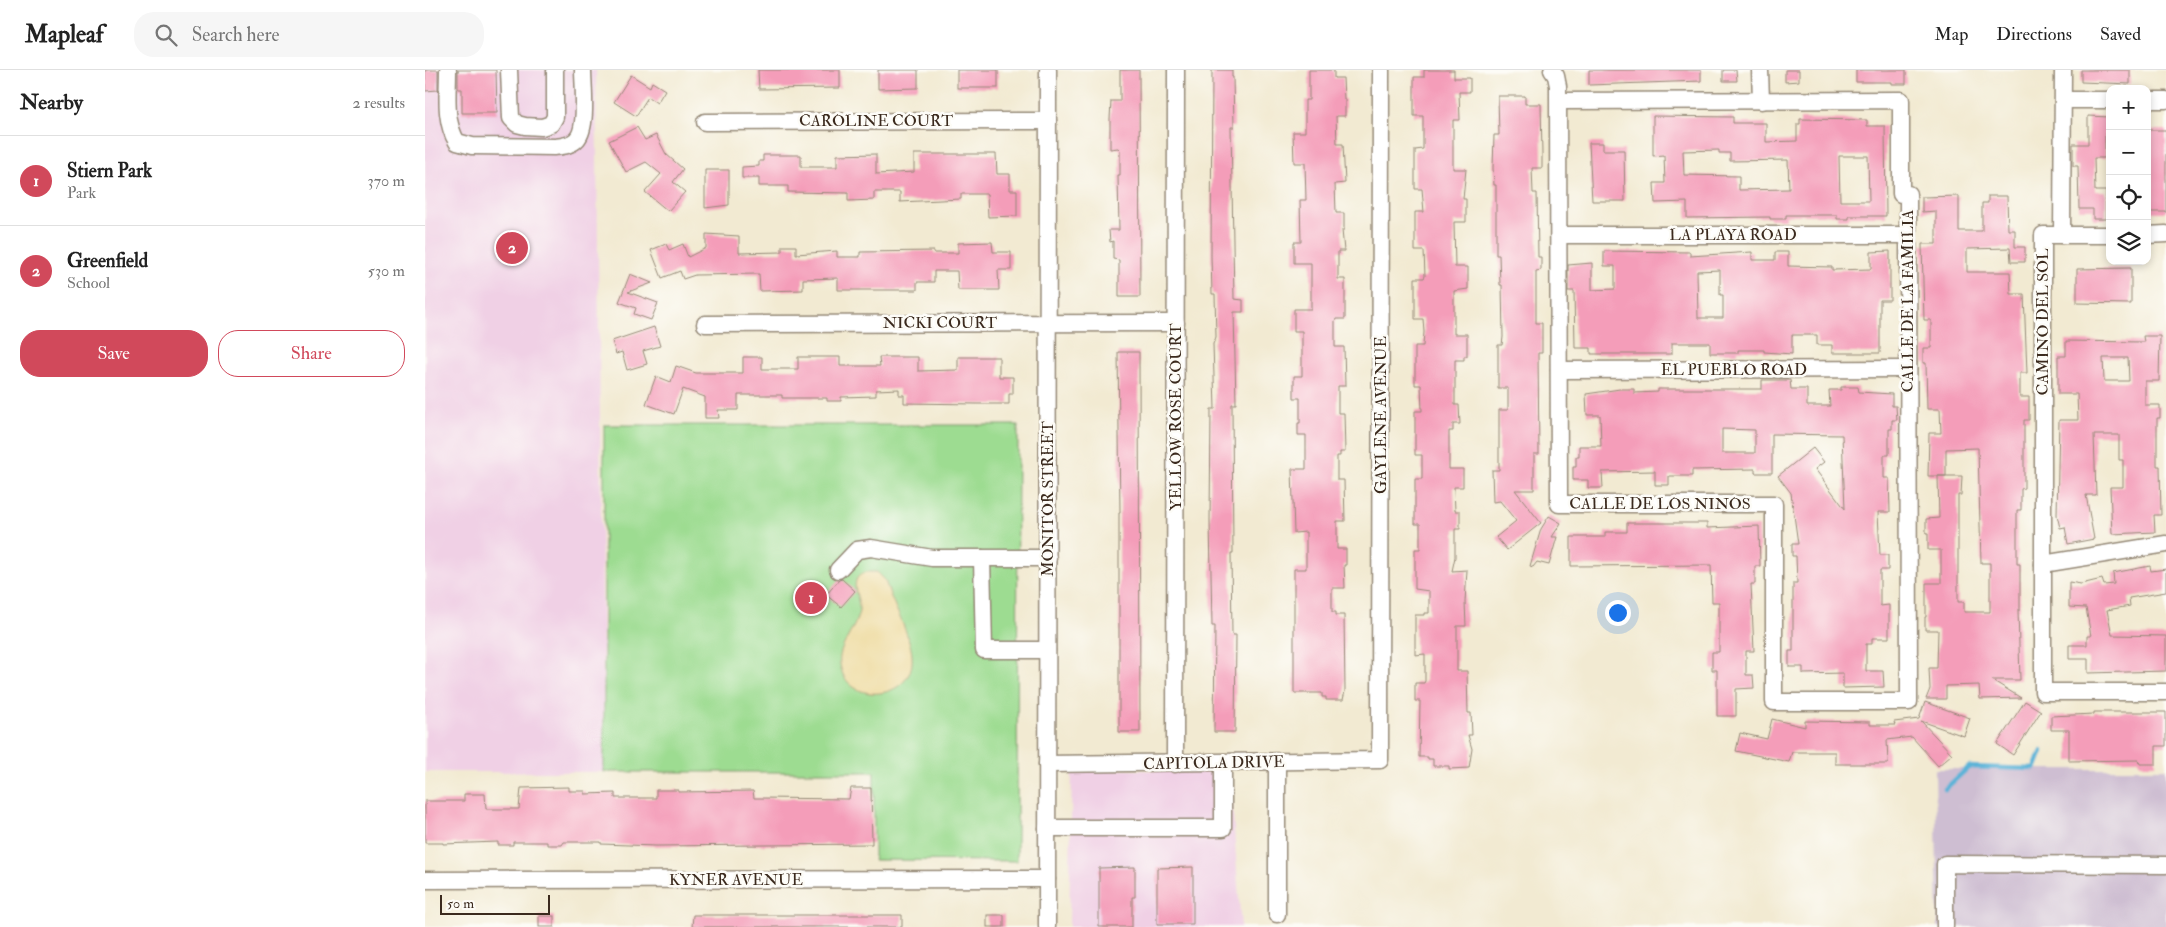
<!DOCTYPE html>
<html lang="en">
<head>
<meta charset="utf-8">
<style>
  body { margin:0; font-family:"IM FELL Double Pica",serif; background:#f6f6f6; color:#222 }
  .controls { position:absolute; right:15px; top:15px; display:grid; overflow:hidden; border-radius:10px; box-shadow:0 2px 8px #0003 }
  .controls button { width:45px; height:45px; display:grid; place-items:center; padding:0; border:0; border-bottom:1px solid #e0e0e0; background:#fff; color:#222; font:25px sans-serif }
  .scale { position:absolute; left:15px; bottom:12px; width:110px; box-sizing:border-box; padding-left:5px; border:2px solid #3b2a1e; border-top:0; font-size:14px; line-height:18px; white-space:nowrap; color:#3b2a1e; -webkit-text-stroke:4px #fdfcf7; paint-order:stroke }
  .you { position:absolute; left:1192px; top:542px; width:18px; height:18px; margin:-12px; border:4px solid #fff; border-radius:50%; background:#1a73e8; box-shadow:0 0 0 8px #1a73e833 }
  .badge { display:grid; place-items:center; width:32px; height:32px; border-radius:50%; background:#d1495b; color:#fff; font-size:16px; font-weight:700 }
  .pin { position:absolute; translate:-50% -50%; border:2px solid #fff; box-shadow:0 1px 5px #0006 }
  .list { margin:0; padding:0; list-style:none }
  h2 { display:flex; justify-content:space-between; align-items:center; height:65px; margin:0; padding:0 20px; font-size:21px }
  h2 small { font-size:16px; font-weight:400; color:#767676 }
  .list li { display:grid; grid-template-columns:32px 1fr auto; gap:15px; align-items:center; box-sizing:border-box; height:90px; padding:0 20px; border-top:1px solid #e0e0e0 }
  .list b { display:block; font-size:19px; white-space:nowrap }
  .list p { margin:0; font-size:16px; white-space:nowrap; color:#767676 }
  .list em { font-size:16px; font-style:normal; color:#767676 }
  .actions { display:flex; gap:10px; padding:15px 20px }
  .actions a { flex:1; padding:11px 0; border:1px solid #d1495b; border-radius:20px; text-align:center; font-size:18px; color:#d1495b }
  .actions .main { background:#d1495b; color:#fff }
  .icon { flex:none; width:28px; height:28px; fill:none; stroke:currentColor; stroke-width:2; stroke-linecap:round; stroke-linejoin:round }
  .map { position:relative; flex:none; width:1741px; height:857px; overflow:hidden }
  header { display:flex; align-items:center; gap:30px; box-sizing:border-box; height:70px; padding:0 25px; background:#fff; border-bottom:1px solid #e0e0e0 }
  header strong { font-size:24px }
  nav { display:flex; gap:28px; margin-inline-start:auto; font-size:18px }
  .search { width:350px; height:45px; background:#f6f6f6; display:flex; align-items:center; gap:12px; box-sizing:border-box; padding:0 18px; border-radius:20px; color:#767676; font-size:19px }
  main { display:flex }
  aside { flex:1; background:#fff }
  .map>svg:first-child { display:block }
  .built { fill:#f0d0e5 }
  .industrial { fill:#cebed2 }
  .green { fill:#9ddc91; stroke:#6c8358 }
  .sand { fill:#eeda9e; stroke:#94825e }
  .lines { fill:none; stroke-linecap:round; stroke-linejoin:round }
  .stream { stroke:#5bb4d8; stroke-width:4.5 }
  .building { fill:#f49db9; fill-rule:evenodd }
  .minor-casing { stroke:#968a78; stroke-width:19 }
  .minor { stroke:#fff; stroke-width:16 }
  .labels { text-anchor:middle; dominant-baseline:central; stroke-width:5; stroke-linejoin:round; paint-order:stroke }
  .street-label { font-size:16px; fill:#3b2a1e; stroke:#fdfcf7 }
</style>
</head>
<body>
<header>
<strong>Mapleaf</strong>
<div class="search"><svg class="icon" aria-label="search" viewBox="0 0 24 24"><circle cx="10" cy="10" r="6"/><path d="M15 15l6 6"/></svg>Search here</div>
<nav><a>Map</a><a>Directions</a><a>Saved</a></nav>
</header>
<main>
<aside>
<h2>Nearby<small>2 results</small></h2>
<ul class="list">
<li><span class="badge">1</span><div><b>Stiern Park</b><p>Park</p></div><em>370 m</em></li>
<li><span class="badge">2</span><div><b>Greenfield</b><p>School</p></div><em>530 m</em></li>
</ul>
<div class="actions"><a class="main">Save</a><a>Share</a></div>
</aside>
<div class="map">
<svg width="1741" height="857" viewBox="0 0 1741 857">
  <rect width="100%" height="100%" fill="#fdfcf7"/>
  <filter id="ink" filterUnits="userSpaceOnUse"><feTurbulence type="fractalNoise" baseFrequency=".02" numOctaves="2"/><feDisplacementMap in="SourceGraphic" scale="10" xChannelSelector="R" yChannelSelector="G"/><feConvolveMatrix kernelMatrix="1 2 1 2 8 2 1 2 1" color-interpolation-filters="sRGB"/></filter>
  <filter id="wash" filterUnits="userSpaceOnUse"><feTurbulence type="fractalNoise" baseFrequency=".0096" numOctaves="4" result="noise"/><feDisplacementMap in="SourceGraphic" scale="20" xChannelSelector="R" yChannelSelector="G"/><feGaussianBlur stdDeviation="1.12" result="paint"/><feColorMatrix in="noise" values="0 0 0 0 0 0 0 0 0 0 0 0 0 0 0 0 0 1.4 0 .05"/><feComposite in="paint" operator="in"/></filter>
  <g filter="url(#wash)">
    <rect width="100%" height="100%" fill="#f2ead2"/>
    <!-- built -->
    <g class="built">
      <path d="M 0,0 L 171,0 L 179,702 L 0,702 Z"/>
      <path d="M 647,698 L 805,703 L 816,857 L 644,857 Z"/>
    </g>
    <!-- industrial -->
    <path class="industrial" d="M 1510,699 L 1741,699 L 1741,857 L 1513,857 Z"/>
    <!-- green -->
    <path class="green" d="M 179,355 L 593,355 L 592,791 L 449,790 L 449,702 L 179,702 Z"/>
    <!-- sand -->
    <path class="sand" d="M 442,502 L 452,502 L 460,510 C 466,532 486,565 487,586 C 491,630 421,638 415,594 C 412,577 431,560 434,541 C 436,528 420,508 442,502 Z"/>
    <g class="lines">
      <!-- stream -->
      <path class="stream" d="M 1520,719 L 1544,697 L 1610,699 L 1617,681"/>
    </g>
    <g id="blocks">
      <!-- building -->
      <g class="building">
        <path d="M 0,0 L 13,0 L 13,20 L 0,21 Z"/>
        <path d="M 33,0 L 71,0 L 72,43 L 37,43 L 37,19 L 33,19 Z"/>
        <path d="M 333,0 L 415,0 L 415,18 L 334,19 Z"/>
        <path d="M 453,0 L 493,0 L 493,18 L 453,19 Z"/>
        <rect x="532" y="0" width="41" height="18"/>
        <path d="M 695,0 L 714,0 L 715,227 L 694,227 L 694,190 L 688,189 L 688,171 L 685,172 L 684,160 L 694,160 L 693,105 L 695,105 L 695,80 L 693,78 L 685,79 L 685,49 L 686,31 L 695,31 Z"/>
        <path d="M 787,0 L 807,0 L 807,7 L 808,7 L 809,57 L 806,57 L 809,229 L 818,230 L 818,242 L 809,242 L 811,334 L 807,334 L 808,483 L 806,483 L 807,565 L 811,565 L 810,662 L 789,662 L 790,556 L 787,556 L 785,451 L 786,339 L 790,339 L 788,274 L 791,267 L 790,224 L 787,224 L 786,186 Z"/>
        <path d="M 884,0 L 909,0 L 909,8 L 918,8 L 919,29 L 920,29 L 920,46 L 911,46 L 912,74 L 918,74 L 920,113 L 910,114 L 911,143 L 919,143 L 919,160 L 917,160 L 919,181 L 913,181 L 913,209 L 920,209 L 920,249 L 911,249 L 910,251 L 910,277 L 919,277 L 920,316 L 913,316 L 913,343 L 919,343 L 920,382 L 915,382 L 915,386 L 912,386 L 912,410 L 919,410 L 920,451 L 912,451 L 912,479 L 921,479 L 921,495 L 919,495 L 920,518 L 907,518 L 907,542 L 911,542 L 911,545 L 919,545 L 920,621 L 918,630 L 901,630 L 901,627 L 897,627 L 897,623 L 869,623 L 869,499 L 881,499 L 881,462 L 869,463 L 867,399 L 881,399 L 881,365 L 873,365 L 873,353 L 875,353 L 875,328 L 869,328 L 869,306 L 877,306 L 877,261 L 869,261 L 869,239 L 886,239 L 886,193 L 869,193 L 869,172 L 876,172 L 875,130 L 881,130 L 880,93 L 869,93 L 868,62 L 880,62 L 880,30 L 884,30 Z"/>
        <path d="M 999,0 L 1029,0 L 1029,8 L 1045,8 L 1045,22 L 1034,22 L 1035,50 L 1028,50 L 1028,99 L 1041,99 L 1038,129 L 1041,129 L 1041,152 L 1029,152 L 1030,197 L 1043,197 L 1043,219 L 1029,221 L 1029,264 L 1042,264 L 1042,286 L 1039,286 L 1039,290 L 1030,290 L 1030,335 L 1034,335 L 1035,354 L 1028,354 L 1028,361 L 1024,361 L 1024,399 L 1038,399 L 1038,417 L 1029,417 L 1030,441 L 1035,441 L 1035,459 L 1030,459 L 1030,487 L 1027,501 L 1042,500 L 1040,532 L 1041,556 L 1032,556 L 1032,601 L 1042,601 L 1043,643 L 1046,643 L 1047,665 L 1043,665 L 1047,679 L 1044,698 L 1024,699 L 1024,696 L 1008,696 L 1008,689 L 1003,689 L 1003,687 L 994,687 L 995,631 L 990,631 L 990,613 L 999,613 L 1000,611 L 1000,584 L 990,585 L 990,545 L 999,545 L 999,543 L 1004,543 L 1004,521 L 990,519 L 990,479 L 995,479 L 995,454 L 990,454 L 990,409 L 997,409 L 997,385 L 990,385 L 990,341 L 997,341 L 996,315 L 990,315 L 990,276 L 998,276 L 999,262 L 998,249 L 990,249 L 990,208 L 999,208 L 1000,206 L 999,181 L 990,181 L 990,142 L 999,142 L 997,119 L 990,119 L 990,80 L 998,79 L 998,46 L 989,46 L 989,7 L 999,7 Z"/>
        <path d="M 1164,0 L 1276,0 L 1276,11 L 1164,15 Z"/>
        <path d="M 1298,0 L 1311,0 L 1312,11 L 1298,11 Z"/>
        <path d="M 1360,0 L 1374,0 L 1374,11 L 1360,12 Z"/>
        <path d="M 1431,0 L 1481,0 L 1481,14 L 1467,14 L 1467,12 L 1431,12 Z"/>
        <path d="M 1656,0 L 1705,0 L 1705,14 L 1656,12 Z"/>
        <path d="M 206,5 L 225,17 L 227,12 L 240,20 L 232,33 L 223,27 L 211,46 L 189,32 Z"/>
        <path d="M 1073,26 L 1100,26 L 1100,34 L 1116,34 L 1117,84 L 1117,98 L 1107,98 L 1108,123 L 1112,123 L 1113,187 L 1116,187 L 1116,200 L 1111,201 L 1111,253 L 1117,253 L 1117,283 L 1113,283 L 1114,384 L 1109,384 L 1109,420 L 1090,420 L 1116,453 L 1082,480 L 1071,467 L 1091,451 L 1075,431 L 1068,432 L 1067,400 L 1074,400 L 1074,340 L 1083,340 L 1083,318 L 1073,318 L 1073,275 L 1077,275 L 1078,267 L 1077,215 L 1075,215 L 1074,185 L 1071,185 L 1071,115 L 1069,115 L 1068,98 L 1069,65 L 1074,65 Z"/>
        <path d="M 1228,46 L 1308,47 L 1308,53 L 1341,53 L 1341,72 L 1372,71 L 1372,54 L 1375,54 L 1375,49 L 1442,50 L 1442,56 L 1460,56 L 1461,146 L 1424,146 L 1424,149 L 1412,149 L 1412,145 L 1361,145 L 1361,149 L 1345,149 L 1345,147 L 1262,148 L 1262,132 L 1230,133 L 1229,113 L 1240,113 L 1239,85 L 1228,86 ZM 1294,80 L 1294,83 L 1305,83 L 1305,91 L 1363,90 L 1364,119 L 1314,120 L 1314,106 L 1259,105 L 1258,81 ZM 1414,86 L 1443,86 L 1444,131 L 1415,131 Z"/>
        <path d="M 1663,46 L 1685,47 L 1685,63 L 1680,63 L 1680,88 L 1669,88 L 1670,121 L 1681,121 L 1681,149 L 1668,149 L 1668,139 L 1654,139 L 1653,96 L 1648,96 L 1648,74 L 1663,74 Z"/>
        <path d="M 212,57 L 220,70 L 231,65 L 241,84 L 258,99 L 248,112 L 260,122 L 243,141 L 220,122 L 236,104 L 221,92 L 201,102 L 184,71 Z"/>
        <rect x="1722" y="60" width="19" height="82"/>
        <path d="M 1164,73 L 1178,73 L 1178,80 L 1199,80 L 1200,131 L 1167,131 Z"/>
        <path d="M 451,84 L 451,104 L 489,102 L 489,84 L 571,84 L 572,104 L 585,104 L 585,120 L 592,120 L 592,146 L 563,147 L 562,124 L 536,124 L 536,129 L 475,132 L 475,122 L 449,122 L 449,130 L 423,131 L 423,123 L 363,122 L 363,116 L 334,116 L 334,108 L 317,108 L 317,97 L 334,96 L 334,91 L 338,91 L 338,85 L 376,85 L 376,97 L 412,97 L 412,85 Z"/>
        <path d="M 280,100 L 304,100 L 304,135 L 280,138 Z"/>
        <path d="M 1534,126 L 1534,161 L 1557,161 L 1557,133 L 1563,133 L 1563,126 L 1582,126 L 1583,160 L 1590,160 L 1590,177 L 1600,177 L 1600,192 L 1586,192 L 1585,178 L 1542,179 L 1542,202 L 1585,202 L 1586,224 L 1599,224 L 1602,303 L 1595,303 L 1595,327 L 1604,327 L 1604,350 L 1599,350 L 1599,418 L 1596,419 L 1596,440 L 1592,440 L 1592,494 L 1595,494 L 1595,540 L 1593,540 L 1595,610 L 1567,610 L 1596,628 L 1555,629 L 1554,615 L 1521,616 L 1521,629 L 1501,629 L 1505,619 L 1504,598 L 1512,598 L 1513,560 L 1500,560 L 1500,547 L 1501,547 L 1501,513 L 1516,513 L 1516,480 L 1503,480 L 1503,463 L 1501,463 L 1501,449 L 1514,448 L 1513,406 L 1537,406 L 1536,425 L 1533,425 L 1533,532 L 1539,532 L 1539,542 L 1565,542 L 1565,493 L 1556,493 L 1553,378 L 1521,379 L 1521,406 L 1503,406 L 1504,363 L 1516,363 L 1515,339 L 1502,339 L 1501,293 L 1498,293 L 1498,278 L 1506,278 L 1506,250 L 1499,250 L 1497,174 L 1511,174 L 1511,141 L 1497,142 L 1497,127 Z"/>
        <path d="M 281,164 L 314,166 L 314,183 L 357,182 L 357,176 L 371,176 L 371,184 L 412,181 L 412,187 L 435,187 L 435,182 L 509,181 L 509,183 L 533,183 L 533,173 L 567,172 L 568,182 L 586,182 L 586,200 L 573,200 L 574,220 L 533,220 L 532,201 L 509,201 L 509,212 L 492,212 L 492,220 L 413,220 L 413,208 L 378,209 L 378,220 L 335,221 L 334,204 L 270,205 L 258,209 L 255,201 L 237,208 L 226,180 L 241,174 L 244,180 L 258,174 L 263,187 L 281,178 Z"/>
        <path d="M 1179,181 L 1265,182 L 1265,186 L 1327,182 L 1327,190 L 1350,190 L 1350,182 L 1363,182 L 1363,196 L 1407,197 L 1407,200 L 1446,199 L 1446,182 L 1465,181 L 1465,230 L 1455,230 L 1455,283 L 1407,283 L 1407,275 L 1392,275 L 1392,265 L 1367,265 L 1367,284 L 1339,282 L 1339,280 L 1313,280 L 1313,283 L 1285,283 L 1285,273 L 1247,273 L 1247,284 L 1166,284 L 1166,278 L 1150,278 L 1149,221 L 1143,221 L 1143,195 L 1167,193 L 1167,220 L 1190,219 L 1190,196 L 1179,196 ZM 1295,200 L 1295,225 L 1298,225 L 1298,248 L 1273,248 L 1272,201 Z"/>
        <path d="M 1706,198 L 1706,234 L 1652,233 L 1652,199 Z"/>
        <path d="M 205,204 L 227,213 L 203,222 L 233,233 L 226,250 L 209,244 L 211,238 L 194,232 Z"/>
        <path d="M 229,257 L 235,276 L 218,281 L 222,294 L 202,300 L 197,282 L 191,284 L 187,271 Z"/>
        <path d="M 1718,266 L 1735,266 L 1734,311 L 1720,311 L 1720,335 L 1735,335 L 1735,348 L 1732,348 L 1732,396 L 1735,396 L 1736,445 L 1729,445 L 1730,462 L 1687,464 L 1685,417 L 1698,417 L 1698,390 L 1694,390 L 1694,365 L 1669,365 L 1671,425 L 1661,425 L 1669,469 L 1643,474 L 1640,457 L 1635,458 L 1632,445 L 1634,350 L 1653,350 L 1652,324 L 1633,324 L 1633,286 L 1641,286 L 1641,271 L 1719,272 ZM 1678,288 L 1703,288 L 1704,311 L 1679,311 Z"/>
        <path d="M 693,282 L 714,282 L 715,662 L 694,662 L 694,443 L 695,443 Z"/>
        <path d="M 318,287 L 337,287 L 337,299 L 373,299 L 373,287 L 415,287 L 415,296 L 455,296 L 454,287 L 493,287 L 493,301 L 533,300 L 533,287 L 574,287 L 574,307 L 588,307 L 588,324 L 584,324 L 584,334 L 552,334 L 479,333 L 479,325 L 474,325 L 474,319 L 451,320 L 451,326 L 416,327 L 416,331 L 402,331 L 402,328 L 357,328 L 357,325 L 313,325 L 313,340 L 293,340 L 294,348 L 280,348 L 280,327 L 258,319 L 249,344 L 221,334 L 231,306 L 246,312 L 251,296 L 271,303 L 318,303 Z"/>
        <path d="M 1337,310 L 1365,310 L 1366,319 L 1382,319 L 1382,336 L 1405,336 L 1404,320 L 1416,320 L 1416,317 L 1433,317 L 1434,322 L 1467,324 L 1467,336 L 1471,336 L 1472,350 L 1467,350 L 1467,359 L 1464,359 L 1464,385 L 1459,385 L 1459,408 L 1464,408 L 1465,442 L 1453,442 L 1455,485 L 1463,485 L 1463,500 L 1455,500 L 1455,536 L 1464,535 L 1464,568 L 1447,568 L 1447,574 L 1441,574 L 1441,601 L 1458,601 L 1459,617 L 1418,618 L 1418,603 L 1378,604 L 1378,597 L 1364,597 L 1364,581 L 1368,581 L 1368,513 L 1372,513 L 1371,486 L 1367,486 L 1367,474 L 1373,474 L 1366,423 L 1353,406 L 1388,378 L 1399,392 L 1390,399 L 1420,439 L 1417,365 L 1347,364 L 1347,403 L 1330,403 L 1330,399 L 1267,400 L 1267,406 L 1244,406 L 1244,415 L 1230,415 L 1230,401 L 1177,402 L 1178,418 L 1163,418 L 1163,410 L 1148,410 L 1148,397 L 1151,397 L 1151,387 L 1154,387 L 1154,376 L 1176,376 L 1175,345 L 1162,345 L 1161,324 L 1195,319 L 1209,319 L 1209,323 L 1233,322 L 1233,319 L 1337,319 ZM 1297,359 L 1330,360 L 1330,383 L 1297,383 Z"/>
        <path d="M 1124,446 L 1136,453 L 1127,467 L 1132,467 L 1124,495 L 1112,492 L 1108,497 L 1105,496 L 1116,459 Z"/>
        <path d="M 1202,453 L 1282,453 L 1282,458 L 1334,456 L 1335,496 L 1330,496 L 1330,514 L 1326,514 L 1329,581 L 1321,581 L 1321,605 L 1328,605 L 1329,618 L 1311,619 L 1311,646 L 1292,646 L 1292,600 L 1287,600 L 1287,582 L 1294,582 L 1294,532 L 1287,532 L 1286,495 L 1146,496 L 1146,467 L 1180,467 L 1180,462 L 1202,462 Z"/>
        <path d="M 1725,496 L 1726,501 L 1741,499 L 1741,522 L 1704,528 L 1705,536 L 1682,540 L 1687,565 L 1741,566 L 1741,601 L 1663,603 L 1663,589 L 1644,589 L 1644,575 L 1662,575 L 1662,566 L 1666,566 L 1661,538 L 1644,537 L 1644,512 L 1656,514 L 1677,509 L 1679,515 L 1689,514 L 1688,503 Z"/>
        <path d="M 417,509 L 430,521 L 416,537 L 401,525 L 414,510 Z"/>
        <path d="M 1600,631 L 1616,641 L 1588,685 L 1572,674 Z"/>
        <path d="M 1500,632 L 1545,648 L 1539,666 L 1496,651 L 1527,684 L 1513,696 L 1487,667 L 1462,670 L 1463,694 L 1410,694 L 1410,682 L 1367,682 L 1364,692 L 1311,681 L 1315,663 L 1342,669 L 1347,649 L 1380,657 L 1380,651 L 1445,652 L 1445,655 L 1470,655 L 1469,652 L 1494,649 Z"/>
        <path d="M 1669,642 L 1741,642 L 1741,676 L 1731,676 L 1731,694 L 1715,694 L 1714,690 L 1644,691 L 1644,660 L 1626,660 L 1626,646 L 1669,644 Z"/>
        <path d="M 144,717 L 144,721 L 160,721 L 160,724 L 190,723 L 190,728 L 231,728 L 231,720 L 253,720 L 253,722 L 328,721 L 329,728 L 336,728 L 424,729 L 426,718 L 446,718 L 447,774 L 231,776 L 176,774 L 176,772 L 139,772 L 137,775 L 122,775 L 122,772 L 88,772 L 88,775 L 73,775 L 73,772 L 18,774 L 18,773 L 0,773 L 0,731 L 39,731 L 39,724 L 60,724 L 61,739 L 94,739 L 96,718 Z"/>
        <path d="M 710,797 L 710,827 L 707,827 L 707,857 L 674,857 L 674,798 Z"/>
        <path d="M 768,797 L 768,854 L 732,854 L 732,798 Z"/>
        <path d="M 268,845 L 477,845 L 477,857 L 267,857 Z"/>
        <rect x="562" y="845" width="17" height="12"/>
        <rect x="114" y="846" width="15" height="11"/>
      </g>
    </g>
  </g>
  <g filter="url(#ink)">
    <use href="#blocks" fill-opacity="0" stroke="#968a78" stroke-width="1"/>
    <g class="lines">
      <!-- minor casing -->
      <g class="minor-casing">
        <g id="minor">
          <path d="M 23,0 C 23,24 19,51 32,72 L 47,76 L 130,77 C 138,76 147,75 152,69 C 163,57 158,16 158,0"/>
          <path d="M 84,0 L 86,48 L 92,54 L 100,56 L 117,57 L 126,54 L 130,47 L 130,0"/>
          <path d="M 1127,0 L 1131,6 L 1133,16 L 1134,434 L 1349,434 L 1349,632 L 1484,632 L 1483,124 L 1476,124 L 1476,30 L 1133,31"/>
          <path d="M 1335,0 L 1336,31"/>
          <path d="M 1638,30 L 1685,30"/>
          <path d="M 1722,30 L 1741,30"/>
          <path d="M 280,52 L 623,51"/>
          <path d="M 1134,165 L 1483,165"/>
          <path d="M 1637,165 L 1638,0"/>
          <path d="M 1685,165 L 1618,165 L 1618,622 L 1741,622"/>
          <path d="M 1722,165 L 1741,164"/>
          <path d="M 280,254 L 751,253"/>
          <path d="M 1134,300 L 1483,299"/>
          <path d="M 1618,494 L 1741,474"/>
          <path d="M 413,500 L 432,480 L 446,478 L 507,488 L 557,488"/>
          <path d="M 622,580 L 559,580 L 557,488 L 623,488"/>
          <path d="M 852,692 L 852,844"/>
          <path d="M 622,694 L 955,690 L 956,0"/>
          <path d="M 750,694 L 751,0"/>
          <path d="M 622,758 L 798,758 L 798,693"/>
          <path d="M 0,810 L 622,809"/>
          <path d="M 622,857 L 623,0"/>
          <path d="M 1520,857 L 1520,794 L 1741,795"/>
        </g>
      </g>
      <!-- minor -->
      <use href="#minor" class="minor"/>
    </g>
  </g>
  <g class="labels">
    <!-- street labels -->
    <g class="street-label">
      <text x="451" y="51">CAROLINE COURT</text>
      <text x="1308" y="165">LA PLAYA ROAD</text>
      <text transform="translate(1483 231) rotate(-90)">CALLE DE LA FAMILIA</text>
      <text transform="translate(1618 252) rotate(-90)">CAMINO DEL SOL</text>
      <text x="515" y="253">NICKI COURT</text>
      <text x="1309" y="300">EL PUEBLO ROAD</text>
      <text transform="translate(956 345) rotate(-90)">GAYLENE AVENUE</text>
      <text transform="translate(751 347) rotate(-90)">YELLOW ROSE COURT</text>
      <text transform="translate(623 429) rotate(-90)">MONITOR STREET</text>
      <text x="1235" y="434">CALLE DE LOS NINOS</text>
      <text transform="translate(789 693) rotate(-1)">CAPITOLA DRIVE</text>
      <text x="311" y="810">KYNER AVENUE</text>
    </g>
  </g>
</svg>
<div class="controls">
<button>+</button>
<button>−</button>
<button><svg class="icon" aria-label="locate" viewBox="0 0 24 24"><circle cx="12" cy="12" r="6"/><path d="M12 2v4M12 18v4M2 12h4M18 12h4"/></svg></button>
<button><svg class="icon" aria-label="layers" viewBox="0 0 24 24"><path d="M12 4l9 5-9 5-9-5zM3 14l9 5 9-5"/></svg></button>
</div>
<div class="scale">50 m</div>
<div class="you"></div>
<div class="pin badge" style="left:386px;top:528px">1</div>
<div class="pin badge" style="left:87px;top:178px">2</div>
</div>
</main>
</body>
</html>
